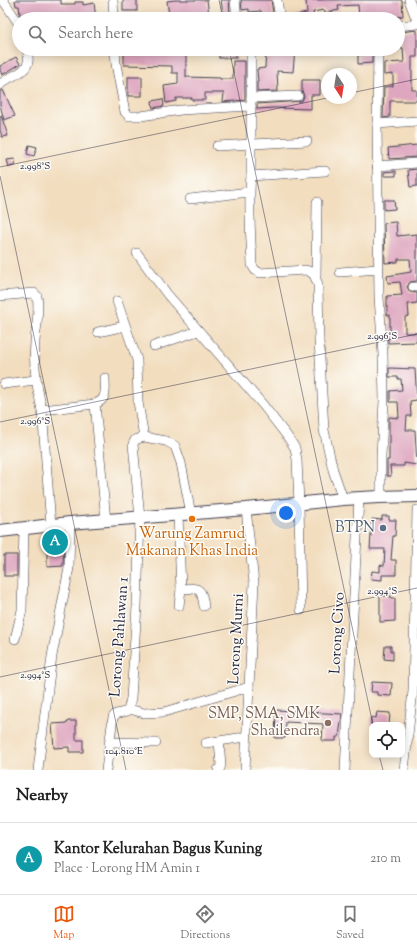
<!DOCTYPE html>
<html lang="en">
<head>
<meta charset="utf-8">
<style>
  body { margin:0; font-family:"Sorts Mill Goudy",serif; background:#f2f2f2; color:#222 }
  .controls { position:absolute; right:12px; bottom:12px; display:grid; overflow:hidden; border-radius:8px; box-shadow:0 2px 10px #0003 }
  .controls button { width:36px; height:36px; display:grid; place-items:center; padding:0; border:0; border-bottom:1px solid #e0e0e0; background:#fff; color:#222; font:20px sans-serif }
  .compass { position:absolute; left:321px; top:68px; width:36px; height:36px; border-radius:50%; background:#fff; box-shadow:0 2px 10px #0003; rotate:168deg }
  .you { position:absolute; left:286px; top:513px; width:14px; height:14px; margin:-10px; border:3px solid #fff; border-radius:50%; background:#1a73e8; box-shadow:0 0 0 6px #1a73e833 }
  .badge { display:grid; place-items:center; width:26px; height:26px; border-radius:50%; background:#ea580c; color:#fff; font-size:13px; font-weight:700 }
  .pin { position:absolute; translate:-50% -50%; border:2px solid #fff; box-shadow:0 1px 4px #0006 }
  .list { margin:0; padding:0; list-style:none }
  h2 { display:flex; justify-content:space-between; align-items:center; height:52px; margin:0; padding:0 16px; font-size:17px }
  h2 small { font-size:13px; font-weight:400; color:#767676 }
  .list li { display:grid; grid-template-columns:26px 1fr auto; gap:12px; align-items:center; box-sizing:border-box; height:72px; padding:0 16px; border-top:1px solid #e0e0e0 }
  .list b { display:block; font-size:15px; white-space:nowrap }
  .list p { margin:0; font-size:13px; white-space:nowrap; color:#767676 }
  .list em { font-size:13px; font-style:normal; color:#767676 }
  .icon { flex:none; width:22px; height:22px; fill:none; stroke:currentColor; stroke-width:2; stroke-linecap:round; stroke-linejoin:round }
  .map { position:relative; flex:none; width:417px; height:770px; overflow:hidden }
  .search { position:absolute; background:#fff; box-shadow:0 2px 10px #0003; left:12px; right:12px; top:12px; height:44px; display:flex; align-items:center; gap:10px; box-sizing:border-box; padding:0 14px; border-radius:22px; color:#767676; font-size:15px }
  .sheet { height:124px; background:#fff }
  nav { display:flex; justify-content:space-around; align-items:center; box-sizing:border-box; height:56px; border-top:1px solid #e0e0e0; background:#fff; font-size:11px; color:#767676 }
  nav a { display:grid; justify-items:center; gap:2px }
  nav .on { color:#ea580c }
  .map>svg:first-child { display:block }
  .building { fill:#dea6bf }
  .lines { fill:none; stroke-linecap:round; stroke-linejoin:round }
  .minor-casing { stroke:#413e4f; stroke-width:10 }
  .major-casing { stroke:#413e4f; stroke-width:14 }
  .minor { stroke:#fff; stroke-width:9 }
  .major { stroke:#fff; stroke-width:12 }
  .ticks { fill:none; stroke:#22223b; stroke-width:1; stroke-opacity:0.45 }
  .food-dot { fill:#e8710a; stroke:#fdfcf7; stroke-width:1.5 }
  .service-dot { fill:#5c6f8a; stroke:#fdfcf7; stroke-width:1.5 }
  .education-dot { fill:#8d6e63; stroke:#fdfcf7; stroke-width:1.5 }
  .labels { text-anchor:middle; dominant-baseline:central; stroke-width:3; stroke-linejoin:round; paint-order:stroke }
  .service-label { font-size:15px; fill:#4e5e75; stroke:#fdfcf7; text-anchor:end }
  .food-label { font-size:15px; fill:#c56008; stroke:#fdfcf7 }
  .street-label { font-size:15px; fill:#22223b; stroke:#fdfcf7 }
  .education-label { font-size:15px; fill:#785e54; stroke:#fdfcf7; text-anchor:end }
  .ticks-label { font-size:10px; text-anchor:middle; fill:#22223b; stroke:#fdfcf7; stroke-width:3; stroke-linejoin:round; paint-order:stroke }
</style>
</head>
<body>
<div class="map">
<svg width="417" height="770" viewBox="0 0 417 770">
  <rect width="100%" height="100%" fill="#fdfcf7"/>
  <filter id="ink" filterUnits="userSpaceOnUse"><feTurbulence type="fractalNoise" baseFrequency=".025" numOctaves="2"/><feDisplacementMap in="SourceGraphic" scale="8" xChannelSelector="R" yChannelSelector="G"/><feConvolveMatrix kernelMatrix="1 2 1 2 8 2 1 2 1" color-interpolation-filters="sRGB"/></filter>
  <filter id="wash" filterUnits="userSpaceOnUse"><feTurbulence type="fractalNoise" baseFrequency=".012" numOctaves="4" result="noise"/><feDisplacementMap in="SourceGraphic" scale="16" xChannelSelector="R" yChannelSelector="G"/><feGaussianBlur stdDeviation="0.9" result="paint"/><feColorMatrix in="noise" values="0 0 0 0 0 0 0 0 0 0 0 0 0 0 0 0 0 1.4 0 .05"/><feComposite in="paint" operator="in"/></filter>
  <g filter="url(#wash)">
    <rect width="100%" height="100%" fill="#f2ddbe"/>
    <g id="blocks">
      <!-- building -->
      <g class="building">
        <path d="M 15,0 L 61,0 L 61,4 L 75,4 L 75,2 L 83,2 L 83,5 L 94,3 L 96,19 L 41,19 L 40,15 L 21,17 L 20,14 L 19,6 L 16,6 Z"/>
        <rect x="123" y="0" width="14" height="11"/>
        <path d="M 175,0 L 207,0 L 209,15 L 182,19 L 181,13 L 169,15 L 167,1 Z"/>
        <path d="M 221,0 L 229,0 L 230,14 L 223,15 Z"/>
        <path d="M 241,0 L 271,0 L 274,19 L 262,19 L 261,11 L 249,12 L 249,9 L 242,10 Z"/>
        <path d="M 306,0 L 402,0 L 403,16 L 383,19 L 377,19 L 376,15 L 359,17 L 358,5 L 338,6 L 339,10 L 325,13 L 324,10 L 313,12 L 314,19 L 294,19 L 293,16 L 307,13 Z"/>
        <path d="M 417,30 L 417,57 L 412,57 L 412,90 L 417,90 L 417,101 L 390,101 L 390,117 L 383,118 L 384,87 L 393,86 L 393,74 L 384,75 L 384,63 L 404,62 L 403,48 L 401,48 L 400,32 Z"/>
        <path d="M 124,49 L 186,49 L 186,77 L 220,78 L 220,79 L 233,79 L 233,61 L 245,61 L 245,100 L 223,102 L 224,93 L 205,93 L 205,100 L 192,100 L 192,98 L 176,98 L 176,101 L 166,103 L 164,86 L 178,84 L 178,73 L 172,73 L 172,66 L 124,65 Z"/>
        <rect x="219" y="49" width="17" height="9"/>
        <path d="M 266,49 L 295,49 L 293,72 L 277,71 L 278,91 L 257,92 L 257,82 L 258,82 L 257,69 L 265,68 Z"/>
        <path d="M 372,54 L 372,63 L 358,64 L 358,55 Z"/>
        <path d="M 16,57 L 20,64 L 2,75 L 0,70 L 0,66 Z"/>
        <rect x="128" y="77" width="14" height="19"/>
        <path d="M 302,80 L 320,80 L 320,95 L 311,95 L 311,109 L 275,108 L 257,109 L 257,104 L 302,101 L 304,96 L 302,91 Z"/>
        <path d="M 3,90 L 15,116 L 4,120 L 0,105 L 0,91 Z"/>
        <path d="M 163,99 L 164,106 L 153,108 L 152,101 Z"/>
        <path d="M 1,115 L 8,136 L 2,137 L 0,130 L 0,116 Z"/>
        <path d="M 29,145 L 37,147 L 34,156 L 27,154 Z"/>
        <path d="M 417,145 L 417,157 L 389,159 L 388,148 Z"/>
        <path d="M 14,159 L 16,165 L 9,167 L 7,160 Z"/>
        <path d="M 417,169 L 417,186 L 410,187 L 408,170 Z"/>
        <path d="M 396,171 L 396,176 L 384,176 L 384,172 Z"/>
        <path d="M 384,200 L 394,200 L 395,209 L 384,210 Z"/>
        <path d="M 396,222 L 397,236 L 417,234 L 417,281 L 410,282 L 407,287 L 410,292 L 417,293 L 417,303 L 408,304 L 409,316 L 405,317 L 405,333 L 417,333 L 417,342 L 388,343 L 388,334 L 390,334 L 390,315 L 387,315 L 387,296 L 402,295 L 400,282 L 388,283 L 387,276 L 411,272 L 410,259 L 398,259 L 398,262 L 385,263 L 384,223 Z"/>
        <path d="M 389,368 L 415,369 L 417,400 L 410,401 L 411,416 L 407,416 L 406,430 L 415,430 L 417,465 L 404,463 L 404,466 L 390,466 L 391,476 L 387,476 L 387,460 L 389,460 L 389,417 L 399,418 L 398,402 L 390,402 L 390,391 L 402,390 L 401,379 L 398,379 L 398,377 L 389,377 Z"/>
        <path d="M 382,516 L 389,516 L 389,520 L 396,520 L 395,536 L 393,536 L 391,560 L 396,560 L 396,575 L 382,575 L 382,580 L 371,579 L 372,571 L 380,572 L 380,565 L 384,566 L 385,549 L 370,549 L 372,519 L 382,520 Z"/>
        <path d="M 44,537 L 64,537 L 63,566 L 47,567 L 47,547 L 44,547 Z"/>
        <rect x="4" y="555" width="13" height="21"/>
        <path d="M 380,596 L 391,596 L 391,598 L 395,598 L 395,621 L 380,622 Z"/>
        <path d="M 385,646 L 391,646 L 391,651 L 393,651 L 393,660 L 384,659 Z"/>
        <path d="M 372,682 L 392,683 L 391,696 L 377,695 L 377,692 L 371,692 Z"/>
        <path d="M 276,710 L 342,714 L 339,737 L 336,737 L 336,741 L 322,741 L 323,724 L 286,722 L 285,738 L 275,738 Z"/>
        <path d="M 377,712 L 390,713 L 389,725 L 371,725 L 371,717 L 376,718 Z"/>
        <path d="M 68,721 L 76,721 L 76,740 L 83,740 L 83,752 L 69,752 L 69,747 L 54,748 L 52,724 L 68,723 Z"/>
      </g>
    </g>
  </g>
  <g filter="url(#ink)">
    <use href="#blocks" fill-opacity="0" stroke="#413e4f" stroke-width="1"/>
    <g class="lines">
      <!-- minor casing -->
      <g class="minor-casing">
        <g id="minor">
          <path d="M 3,0 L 19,24"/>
          <path d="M 113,0 L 114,19"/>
          <path d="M 235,0 L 237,19"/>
          <path d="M 277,0 L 280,19"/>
          <path d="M 409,0 L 417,21"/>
          <path d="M 398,26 L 417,24"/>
          <path d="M 115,49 L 116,64 L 125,112 L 129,116 L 141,116 L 181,110 L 251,106"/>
          <path d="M 251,49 L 251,176 C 248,206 251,235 252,265 L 255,270 L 260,273 L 305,270 L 309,271 L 314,275 L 318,284 L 319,340 L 324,430 L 333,470 L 343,499"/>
          <path d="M 378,49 L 377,124 L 379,297 L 383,355 L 384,401 L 381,456 L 381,497"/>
          <path d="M 0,85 C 7,76 26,74 28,62 C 29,58 27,54 28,49"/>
          <path d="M 251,98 L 298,96"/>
          <path d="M 377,124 L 417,121"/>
          <path d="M 217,146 L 307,141"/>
          <path d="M 377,166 L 417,163"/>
          <path d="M 251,176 L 325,171"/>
          <path d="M 190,199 L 249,192"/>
          <path d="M 137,253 L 167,294 L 263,405 L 287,436 L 295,448 L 297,460 L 299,503 L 301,610"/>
          <path d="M 340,272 L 378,269"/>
          <path d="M 316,277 L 317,202"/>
          <path d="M 413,287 L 417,287"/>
          <path d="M 0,296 L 34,293 L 37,296 C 40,312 36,326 35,342 C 33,366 37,387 42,410"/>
          <path d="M 98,332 L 125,326"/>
          <path d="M 154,346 L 198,331"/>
          <path d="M 4,384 L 35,380"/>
          <path d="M 95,404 L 106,521"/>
          <path d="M 144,437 L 166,441 L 175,446 L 181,463 L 191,514"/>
          <path d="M 178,515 L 181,589 L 179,606"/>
          <path d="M 51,525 L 42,410 L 95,404 C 108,399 105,390 105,378"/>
          <path d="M 181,589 C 200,588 201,587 204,606"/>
          <path d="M 15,639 L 22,610 L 24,528"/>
          <path d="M 129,709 L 144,713 L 164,712 L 249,687"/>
          <path d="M 109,742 L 156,743"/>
          <path d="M 206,743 L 245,737"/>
          <path d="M 38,770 L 52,656 L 69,568 L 70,523"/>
          <path d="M 106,770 L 113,717 L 116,714 L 128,711 L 131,698 L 137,606 L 140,518 L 133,444 L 135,440 L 144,437 L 138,402 L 137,360 L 117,301"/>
          <path d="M 218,770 L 220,768 L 221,765 L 219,741"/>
          <path d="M 245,770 L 254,583 L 246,509"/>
          <path d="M 345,770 L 359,498"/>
          <path d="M 404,770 L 413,691 L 417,510"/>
        </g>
      </g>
      <!-- major casing -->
      <g class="major-casing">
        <path id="major" d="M 0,531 L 70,523 L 246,509 L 343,499 L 379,497 L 417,496"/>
      </g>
      <!-- minor -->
      <use href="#minor" class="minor"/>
      <!-- major -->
      <use href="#major" class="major"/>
    </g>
  </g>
  <!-- ticks -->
  <path class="ticks" d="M 219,0 L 223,19M 229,49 L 373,725M 351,93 L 417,79M 0,167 L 327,98M 0,176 L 126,770M 0,422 L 417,334M 0,677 L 417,588M 379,755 L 383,770"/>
  <!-- markers -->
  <circle class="food-dot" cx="192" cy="519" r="4"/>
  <circle class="service-dot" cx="383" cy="528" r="4"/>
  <circle class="education-dot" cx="328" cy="723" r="4"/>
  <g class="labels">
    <!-- service labels -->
    <g class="service-label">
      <text x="375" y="528">BTPN</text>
    </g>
    <!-- food labels -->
    <g class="food-label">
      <text x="192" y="534">Warung Zamrud<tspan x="192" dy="17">Makanan Khas India</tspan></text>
    </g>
    <!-- street labels -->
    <g class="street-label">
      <text transform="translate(338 633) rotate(-87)">Lorong Civo</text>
      <text transform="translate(120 637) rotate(-86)">Lorong Pahlawan 1</text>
      <text transform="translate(237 639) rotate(-87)">Lorong Murni</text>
    </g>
    <!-- education labels -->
    <g class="education-label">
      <text x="320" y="714">SMP, SMA, SMK<tspan x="320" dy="17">Shailendra</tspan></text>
    </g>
  </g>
  <g class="ticks-label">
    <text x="35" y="169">2.998°S</text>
    <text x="382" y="339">2.996°S</text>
    <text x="35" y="424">2.996°S</text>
    <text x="382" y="594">2.994°S</text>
    <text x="35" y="678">2.994°S</text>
    <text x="124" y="754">104.810°E</text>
  </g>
</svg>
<div class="controls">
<button><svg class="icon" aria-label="locate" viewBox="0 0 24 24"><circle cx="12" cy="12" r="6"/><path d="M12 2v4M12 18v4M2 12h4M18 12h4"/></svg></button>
</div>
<svg class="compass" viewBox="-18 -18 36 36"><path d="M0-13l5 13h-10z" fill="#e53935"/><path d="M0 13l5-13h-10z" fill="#767676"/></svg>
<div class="you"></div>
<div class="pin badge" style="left:55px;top:542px;background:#0f9aa8">A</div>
<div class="search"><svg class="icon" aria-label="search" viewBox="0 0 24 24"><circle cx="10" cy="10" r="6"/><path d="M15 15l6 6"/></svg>Search here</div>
</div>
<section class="sheet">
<h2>Nearby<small></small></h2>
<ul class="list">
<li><span class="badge" style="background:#0f9aa8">A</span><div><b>Kantor Kelurahan Bagus Kuning</b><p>Place · Lorong HM Amin 1</p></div><em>210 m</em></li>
</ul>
</section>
<nav>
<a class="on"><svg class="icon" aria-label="map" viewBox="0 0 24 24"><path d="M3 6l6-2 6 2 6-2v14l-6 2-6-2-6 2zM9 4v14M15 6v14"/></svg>Map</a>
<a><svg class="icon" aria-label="directions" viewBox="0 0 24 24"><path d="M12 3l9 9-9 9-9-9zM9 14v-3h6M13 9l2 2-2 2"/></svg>Directions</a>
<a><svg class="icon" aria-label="saved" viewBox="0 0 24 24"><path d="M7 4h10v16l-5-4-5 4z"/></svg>Saved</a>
</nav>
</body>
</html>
